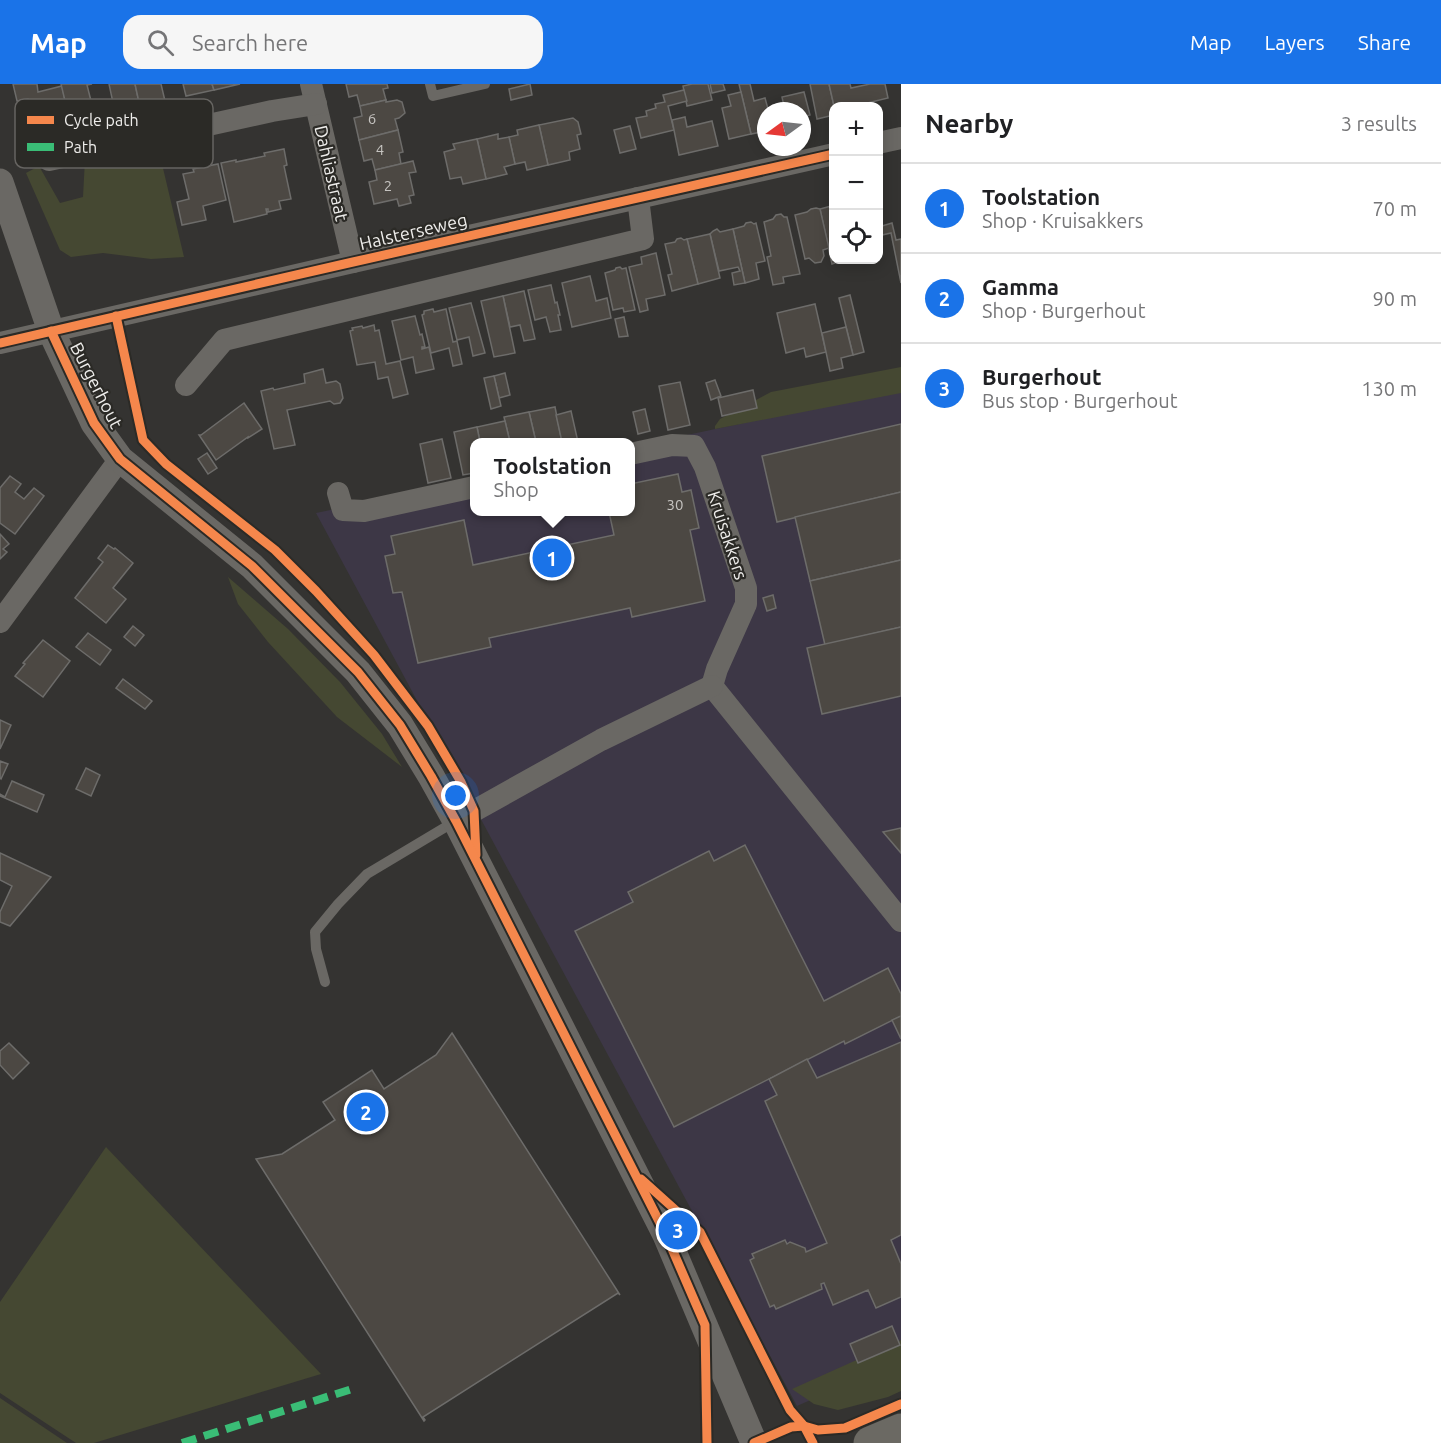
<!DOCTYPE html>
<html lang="en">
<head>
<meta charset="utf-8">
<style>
  body { margin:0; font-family:Ubuntu,sans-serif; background:#f6f6f6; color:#202124 }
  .controls { position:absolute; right:18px; top:18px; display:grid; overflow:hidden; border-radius:12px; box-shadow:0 3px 15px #0003 }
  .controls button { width:54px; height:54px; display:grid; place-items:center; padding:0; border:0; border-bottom:2px solid #e0e0e0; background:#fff; color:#202124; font:30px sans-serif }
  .compass { position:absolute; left:757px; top:18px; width:54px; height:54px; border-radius:50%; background:#fff; box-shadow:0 3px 15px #0003; rotate:255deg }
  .you { position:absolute; left:456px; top:712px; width:21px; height:21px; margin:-15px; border:4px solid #fff; border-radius:50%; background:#1a73e8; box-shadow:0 0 0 9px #1a73e833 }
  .badge { display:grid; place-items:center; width:39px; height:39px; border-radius:50%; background:#1a73e8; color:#fff; font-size:20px; font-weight:700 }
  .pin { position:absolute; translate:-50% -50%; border:3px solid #fff; box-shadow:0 2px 6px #0006 }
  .popup { position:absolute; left:470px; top:354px; width:165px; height:78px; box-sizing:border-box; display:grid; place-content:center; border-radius:12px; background:#fff; filter:drop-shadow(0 2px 4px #0005); font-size:20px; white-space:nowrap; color:#757577 }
  .popup b { font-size:22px; color:#202124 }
  .popup::after { content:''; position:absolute; left:50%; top:100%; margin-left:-12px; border:12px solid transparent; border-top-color:#fff }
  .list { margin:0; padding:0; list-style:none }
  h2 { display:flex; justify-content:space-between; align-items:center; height:78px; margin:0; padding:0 24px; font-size:26px }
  h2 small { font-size:20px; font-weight:400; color:#757577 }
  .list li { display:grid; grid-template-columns:39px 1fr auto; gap:18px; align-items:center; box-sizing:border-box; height:90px; padding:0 24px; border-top:2px solid #e0e0e0 }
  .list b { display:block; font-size:22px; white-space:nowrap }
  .list p { margin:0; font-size:20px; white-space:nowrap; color:#757577 }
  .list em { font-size:20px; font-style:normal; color:#757577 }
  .icon { flex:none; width:33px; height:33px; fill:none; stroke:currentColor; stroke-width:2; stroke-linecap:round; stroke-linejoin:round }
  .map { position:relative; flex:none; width:901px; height:1359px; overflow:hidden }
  header { display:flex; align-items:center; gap:36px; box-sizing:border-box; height:84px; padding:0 30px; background:#1a73e8; color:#fff }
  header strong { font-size:28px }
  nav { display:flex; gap:33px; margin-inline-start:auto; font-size:21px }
  .search { width:420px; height:54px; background:#f6f6f6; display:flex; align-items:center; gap:15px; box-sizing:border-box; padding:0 21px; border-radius:18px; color:#757577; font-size:22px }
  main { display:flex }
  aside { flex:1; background:#fff }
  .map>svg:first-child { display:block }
  .industrial { fill:#3d3746 }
  .green { fill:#454832 }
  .building { fill:#4c4843; stroke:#6d6c6a; stroke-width:1.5 }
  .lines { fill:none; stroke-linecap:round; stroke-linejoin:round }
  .service { stroke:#6a6864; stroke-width:10 }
  .minor { stroke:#6a6864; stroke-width:22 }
  .tertiary { stroke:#6a6864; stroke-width:27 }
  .primary { stroke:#6b6963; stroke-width:33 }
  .quiet { stroke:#3abd76; stroke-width:8; stroke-dasharray:15 8; stroke-linecap:butt }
  .cycleway-casing { stroke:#2b2a26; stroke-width:13 }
  .cycleway { stroke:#f5874c; stroke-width:9 }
  .labels { text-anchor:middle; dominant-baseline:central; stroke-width:4.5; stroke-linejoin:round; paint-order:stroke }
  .number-label { font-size:15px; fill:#c6c4c1 }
  .street-label { font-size:18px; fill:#eeedeb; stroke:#2b2a26 }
  .key { fill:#2b2a26; stroke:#666461; stroke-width:1.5 }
  .key-label { font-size:16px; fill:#eeedeb }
</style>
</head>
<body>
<header>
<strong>Map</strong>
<div class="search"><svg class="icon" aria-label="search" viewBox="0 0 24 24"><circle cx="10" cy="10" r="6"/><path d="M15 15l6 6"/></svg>Search here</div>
<nav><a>Map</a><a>Layers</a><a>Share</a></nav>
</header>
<main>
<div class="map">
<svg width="901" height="1359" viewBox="0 0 901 1359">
  <rect width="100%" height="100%" fill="#343331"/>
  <!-- industrial -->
  <path class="industrial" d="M 901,306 L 901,1276 L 797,1322 L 316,429 L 474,396 L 474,428 L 630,428 L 630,363 Z"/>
  <!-- green -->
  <g class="green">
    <path d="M 158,63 L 184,173 L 151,175 L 103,169 L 71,173 L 60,166 L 26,89 L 39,82 L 60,119 L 83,113 L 85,75 Z"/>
    <path d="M 901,283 L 901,309 L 715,345 L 715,342 L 720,335 L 771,308 Z"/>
    <path d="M 228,493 L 288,545 L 340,598 L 382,650 L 402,683 L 337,633 L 268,558 L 238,520 Z"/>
    <path d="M 106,1063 L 321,1290 L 94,1359 L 76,1359 L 0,1309 L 0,1218 Z"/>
    <path d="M 901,1256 L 901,1307 L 888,1313 L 838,1326 L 814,1320 L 792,1305 Z"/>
    <path d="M 0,1314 L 67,1359 L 0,1359 Z"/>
  </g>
  <!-- building -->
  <g class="building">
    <path d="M 13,0 L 37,0 L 38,8 L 62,2 L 70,38 L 40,45 L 37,30 L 42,29 L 39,18 L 29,21 L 28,15 L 17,17 Z"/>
    <path d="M 61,0 L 92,0 L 87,1 L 95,33 L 70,38 Z"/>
    <path d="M 109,0 L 135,0 L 140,23 L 115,28 Z"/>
    <path d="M 135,0 L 161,0 L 165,17 L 140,23 Z"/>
    <path d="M 183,0 L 212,0 L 214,6 L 186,12 Z"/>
    <path d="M 212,0 L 240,0 L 214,6 Z"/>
    <path d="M 346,0 L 387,0 L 388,4 L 383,5 L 386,16 L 360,22 L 357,11 L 349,13 Z"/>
    <path d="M 530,0 L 532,11 L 511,16 L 509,5 Z"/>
    <path d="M 692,0 L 708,0 L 712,16 L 687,22 L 683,2 Z"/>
    <path d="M 710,0 L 723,0 L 725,6 L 712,9 Z"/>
    <path d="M 739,0 L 750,0 L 754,17 L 765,14 L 768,25 L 773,24 L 773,21 L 783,19 L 785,27 L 766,27 L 766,47 L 751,50 Z"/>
    <path d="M 810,0 L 829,0 L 834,22 L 834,31 L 817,35 Z"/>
    <path d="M 829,0 L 850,0 L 851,4 L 870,0 L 885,0 L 888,14 L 855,22 L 834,22 Z"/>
    <path d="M 684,6 L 687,17 L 668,22 L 674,46 L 641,54 L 636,34 L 647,32 L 646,27 L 656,24 L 655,20 L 665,18 L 663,11 Z"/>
    <path d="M 741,8 L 751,50 L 729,55 L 722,24 L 731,22 L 728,11 Z"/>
    <path d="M 804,8 L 810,31 L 802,33 L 802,27 L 785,27 L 782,13 Z"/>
    <path d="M 386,16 L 386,18 L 397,16 L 402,18 L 405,29 L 399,34 L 395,35 L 398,46 L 359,56 L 354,34 L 362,32 L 360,22 Z"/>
    <path d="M 685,33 L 687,43 L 712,37 L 718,62 L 679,71 L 672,36 Z"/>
    <path d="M 573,34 L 578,38 L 581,50 L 577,51 L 580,65 L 569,68 L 570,76 L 548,81 L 539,41 Z"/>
    <path d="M 539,41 L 548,81 L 527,86 L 525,78 L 515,80 L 509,53 L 518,51 L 517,46 Z"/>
    <path d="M 630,42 L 636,65 L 620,69 L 614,46 Z"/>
    <path d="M 398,46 L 403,68 L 399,69 L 401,80 L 375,86 L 372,75 L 364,77 L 359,56 Z"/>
    <path d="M 498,50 L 498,55 L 509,53 L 515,80 L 504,83 L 507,90 L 486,95 L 477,55 Z"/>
    <path d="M 477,55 L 486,95 L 463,100 L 461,93 L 450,95 L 444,68 L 455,65 L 453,60 Z"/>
    <path d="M 284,65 L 287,81 L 284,82 L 291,115 L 279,117 L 281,125 L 268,128 L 268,125 L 266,125 L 267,130 L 234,138 L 221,79 L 236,76 L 236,78 L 265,72 L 264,69 Z"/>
    <path d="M 413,77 L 416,88 L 409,89 L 414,111 L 409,112 L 411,119 L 399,122 L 397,115 L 374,120 L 369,98 L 377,96 L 375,86 Z"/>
    <path d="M 218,80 L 226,116 L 203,122 L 206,136 L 182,141 L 177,118 L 189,115 L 183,90 L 194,88 L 193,85 Z"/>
    <path d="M 833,119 L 834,176 L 841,176 L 841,177 L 832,180 L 820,125 L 831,122 Z"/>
    <path d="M 816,124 L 820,125 L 829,164 L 823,166 L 824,172 L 821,178 L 815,179 L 809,174 L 805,175 L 795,131 L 807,128 L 811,125 Z"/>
    <path d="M 878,126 L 882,142 L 892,139 L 896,156 L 901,155 L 901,199 L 891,149 L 878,152 Z"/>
    <path d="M 781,130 L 784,133 L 787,133 L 800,190 L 783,193 L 784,199 L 773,201 L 767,173 L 771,172 L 764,138 L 773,135 L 776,131 Z"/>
    <path d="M 751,138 L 754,140 L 756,139 L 765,177 L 756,179 L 759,195 L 745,199 L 733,145 L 744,142 L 746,139 Z"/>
    <path d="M 717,145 L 720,148 L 733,145 L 745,199 L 734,201 L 732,189 L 740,187 L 738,183 L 719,187 L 710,150 L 713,147 Z"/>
    <path d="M 710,150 L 720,194 L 698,200 L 687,155 Z"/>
    <path d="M 681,154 L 684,156 L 687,155 L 698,200 L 672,207 L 668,191 L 672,190 L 665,160 L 675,158 L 677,155 Z"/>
    <path d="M 656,169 L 665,211 L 646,215 L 648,226 L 640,228 L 629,183 L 642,180 L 641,173 Z"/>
    <path d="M 620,183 L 622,185 L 626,184 L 635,226 L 624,228 L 623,224 L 613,226 L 605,189 L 615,186 L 616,184 Z"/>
    <path d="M 590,192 L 596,217 L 607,214 L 611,234 L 572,243 L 562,199 Z"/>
    <path d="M 551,201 L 555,219 L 557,218 L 560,231 L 558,231 L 561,246 L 550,248 L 546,233 L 535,236 L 528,206 Z"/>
    <path d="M 524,207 L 535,255 L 524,257 L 520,241 L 510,243 L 503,212 Z"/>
    <path d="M 850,211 L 864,268 L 853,271 L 839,214 Z"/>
    <path d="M 503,212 L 515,269 L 494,273 L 481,217 Z"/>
    <path d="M 471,219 L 485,269 L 473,272 L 469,253 L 457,256 L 449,224 Z"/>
    <path d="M 815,220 L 826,268 L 806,273 L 804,264 L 786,269 L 777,229 Z"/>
    <path d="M 433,225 L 434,228 L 446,225 L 453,258 L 457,257 L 462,280 L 453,282 L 449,264 L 431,269 L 422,231 L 424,230 L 424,227 Z"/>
    <path d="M 415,232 L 420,251 L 422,250 L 425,263 L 422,263 L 422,265 L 429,263 L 434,285 L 416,289 L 413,273 L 401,276 L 392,237 Z"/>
    <path d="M 624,233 L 628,252 L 619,253 L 615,235 Z"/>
    <path d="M 374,241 L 375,247 L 379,246 L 386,280 L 400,277 L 408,310 L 393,314 L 388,293 L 378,295 L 375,278 L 357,281 L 350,247 L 353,246 L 352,244 L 362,242 L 363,244 Z"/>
    <path d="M 846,243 L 853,271 L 841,274 L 843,284 L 830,287 L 822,249 Z"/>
    <path d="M 323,285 L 326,299 L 336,297 L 340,300 L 343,314 L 340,319 L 334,320 L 330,317 L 287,326 L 295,361 L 274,365 L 261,307 L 273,304 L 274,306 L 305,299 L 304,290 Z"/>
    <path d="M 505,289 L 510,311 L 499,314 L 494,292 Z"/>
    <path d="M 494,292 L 501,322 L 491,325 L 484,294 Z"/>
    <path d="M 715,296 L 721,312 L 711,316 L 706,299 Z"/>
    <path d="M 680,298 L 690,341 L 668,346 L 659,302 Z"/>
    <path d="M 753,306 L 757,324 L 722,332 L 718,314 Z"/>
    <path d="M 244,319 L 262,345 L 248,354 L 248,353 L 216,376 L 199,351 L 201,351 Z"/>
    <path d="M 555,323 L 562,358 L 536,358 L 529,328 Z"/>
    <path d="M 645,325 L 650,347 L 638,350 L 633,328 Z"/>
    <path d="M 571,327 L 578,358 L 562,358 L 556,331 Z"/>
    <path d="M 529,328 L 536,358 L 510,358 L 504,333 Z"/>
    <path d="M 505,337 L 510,358 L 480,358 L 477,343 Z"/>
    <path d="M 901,340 L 901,408 L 777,438 L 762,372 Z"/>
    <path d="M 477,343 L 480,358 L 474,358 L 474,389 L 463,391 L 454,348 Z"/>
    <path d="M 442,355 L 451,394 L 428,399 L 420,360 Z"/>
    <path d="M 207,369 L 217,384 L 208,390 L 198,375 Z"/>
    <path d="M 678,390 L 682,408 L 691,406 L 699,444 L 690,446 L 705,517 L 632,533 L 630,524 L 489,554 L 491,563 L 418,579 L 402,508 L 393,509 L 385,472 L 395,470 L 391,452 L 464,436 L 473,481 L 614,451 L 609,428 L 630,428 L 630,400 Z"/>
    <path d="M 10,392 L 21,400 L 15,408 L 24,415 L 34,404 L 44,412 L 15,450 L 0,439 L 0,404 Z"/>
    <path d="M 901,408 L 901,476 L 810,497 L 795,433 Z"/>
    <path d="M 0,450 L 9,460 L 3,465 L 7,468 L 0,475 Z"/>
    <path d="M 108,461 L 114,465 L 115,464 L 133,479 L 113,504 L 126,515 L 106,539 L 75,514 L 103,478 L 98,474 Z"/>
    <path d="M 901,476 L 901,543 L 825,561 L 810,497 Z"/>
    <path d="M 773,511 L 776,524 L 767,527 L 763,514 Z"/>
    <path d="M 133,542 L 144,551 L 135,562 L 124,553 Z"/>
    <path d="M 901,543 L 901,612 L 822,630 L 807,564 Z"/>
    <path d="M 88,549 L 111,566 L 100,581 L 76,563 Z"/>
    <path d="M 43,556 L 70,577 L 43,613 L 15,592 L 25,580 L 23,579 Z"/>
    <path d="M 123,595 L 152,617 L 145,625 L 116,604 Z"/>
    <path d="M 0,636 L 11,641 L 0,665 Z"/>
    <path d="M 0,677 L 8,680 L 1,695 L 0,694 Z"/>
    <path d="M 86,684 L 100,691 L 91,712 L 76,705 Z"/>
    <path d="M 12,697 L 44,711 L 37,728 L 0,712 L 0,710 L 5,713 Z"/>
    <path d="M 901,744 L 901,769 L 883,748 Z"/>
    <path d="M 745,761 L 824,917 L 888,884 L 901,910 L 901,932 L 845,960 L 844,957 L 674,1043 L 575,847 L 633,818 L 628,808 L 709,767 L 714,777 Z"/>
    <path d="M 0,769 L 51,793 L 10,842 L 0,838 L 0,828 L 12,802 L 0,796 Z"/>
    <path d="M 901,932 L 901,955 L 892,936 Z"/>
    <path d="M 452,949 L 620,1211 L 618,1209 L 423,1333 L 425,1336 L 424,1337 L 256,1075 L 282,1070 L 335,1036 L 323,1018 L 372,986 L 384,1005 L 436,971 Z"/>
    <path d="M 901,958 L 901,1151 L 891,1156 L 901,1180 L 901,1213 L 876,1224 L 868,1206 L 833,1221 L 824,1199 L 821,1200 L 822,1205 L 776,1225 L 774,1221 L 770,1223 L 750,1176 L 754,1174 L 752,1170 L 785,1156 L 787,1160 L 790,1158 L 805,1164 L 806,1168 L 827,1159 L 765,1017 L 777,1011 L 769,995 L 807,975 L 817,994 Z"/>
    <path d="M 9,959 L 29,979 L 13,995 L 0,981 L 0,967 Z"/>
    <path d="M 892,1242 L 900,1261 L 858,1279 L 850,1260 Z"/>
  </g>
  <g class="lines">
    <!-- service -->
    <g class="service">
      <path d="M 430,0 L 433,12 L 485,0"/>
      <path d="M 325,898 L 316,865 L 315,848 L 338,820 L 367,790 L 454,738"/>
    </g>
    <!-- minor -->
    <g class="minor">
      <path d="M 311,0 L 353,178"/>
      <path d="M 878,59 L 901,54"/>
      <path d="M 49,76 L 272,27 L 316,20"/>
      <path d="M 0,259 L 353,178 L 834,70"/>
      <path d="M 186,301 L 224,256 L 643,155 L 638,114"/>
      <path d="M 630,370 L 672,361 L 694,362 L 705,383 L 746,504 L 746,520 L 717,585 L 712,602 L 901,837"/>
      <path d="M 338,409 L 343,426 L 364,427 L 474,403"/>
      <path d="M 0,538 L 120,375"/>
      <path d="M 456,737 L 601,656 L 712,602"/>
    </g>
    <!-- tertiary -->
    <path class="tertiary" d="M 0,98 L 51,247 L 94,339 L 120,375 L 252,482 L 358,588 L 400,641 L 431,692 L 456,737 L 666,1151 L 754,1359"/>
    <!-- primary -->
    <path class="primary" d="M 870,1359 L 901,1346"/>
    <!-- quiet -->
    <path class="quiet" d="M 182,1359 L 352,1305"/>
    <!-- cycleway casing -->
    <g class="cycleway-casing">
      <g id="cycleway">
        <path d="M 116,232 L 143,356 L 166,380 L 275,466 L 316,507 L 374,571 L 428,642 L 461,698 L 474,727 L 476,771"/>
        <path d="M 51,247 L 94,339 L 120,375 L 252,482 L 358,588 L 400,641 L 431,692 L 456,737 L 666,1151 L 705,1241 L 707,1359"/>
        <path d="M 0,259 L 353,178 L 834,70"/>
        <path d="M 641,1095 L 700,1148 L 790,1326 L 804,1342 L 813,1359"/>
        <path d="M 754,1359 L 791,1343 L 804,1342 L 818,1346 L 845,1344 L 901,1320"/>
      </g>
    </g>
    <!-- cycleway -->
    <use href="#cycleway" class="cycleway"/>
  </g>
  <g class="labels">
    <!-- number labels -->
    <g class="number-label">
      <text x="372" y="34">6</text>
      <text x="380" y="65">4</text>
      <text x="388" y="101">2</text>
      <text x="675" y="420">30</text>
    </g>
    <!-- street labels -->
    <g class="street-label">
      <text transform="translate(332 89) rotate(77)">Dahliastraat</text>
      <text transform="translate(413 147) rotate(-13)">Halsterseweg</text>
      <text transform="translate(97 301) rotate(63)">Burgerhout</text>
      <text transform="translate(728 451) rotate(72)">Kruisakkers</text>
    </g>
  </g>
  <!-- legend -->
  <rect x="15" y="15" width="198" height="69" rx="9" class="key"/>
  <rect x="27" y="32" width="27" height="8" fill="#f5874c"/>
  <rect x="27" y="59" width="27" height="8" fill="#3abd76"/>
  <g class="key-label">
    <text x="64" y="42">Cycle path</text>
    <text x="64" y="69">Path</text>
  </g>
</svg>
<div class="controls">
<button>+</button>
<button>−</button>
<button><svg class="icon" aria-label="locate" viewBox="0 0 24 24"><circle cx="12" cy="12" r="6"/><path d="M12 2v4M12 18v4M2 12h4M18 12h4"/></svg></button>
</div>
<svg class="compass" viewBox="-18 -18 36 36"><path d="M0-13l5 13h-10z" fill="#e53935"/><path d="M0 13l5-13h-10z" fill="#757577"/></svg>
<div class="you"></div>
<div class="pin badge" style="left:552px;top:474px">1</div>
<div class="popup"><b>Toolstation</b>Shop</div>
<div class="pin badge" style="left:366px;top:1028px">2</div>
<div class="pin badge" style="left:678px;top:1146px">3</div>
</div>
<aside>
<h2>Nearby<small>3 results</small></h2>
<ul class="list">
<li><span class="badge">1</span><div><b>Toolstation</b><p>Shop · Kruisakkers</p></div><em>70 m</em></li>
<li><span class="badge">2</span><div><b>Gamma</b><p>Shop · Burgerhout</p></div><em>90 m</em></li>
<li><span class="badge">3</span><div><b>Burgerhout</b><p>Bus stop · Burgerhout</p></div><em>130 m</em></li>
</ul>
</aside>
</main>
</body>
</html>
